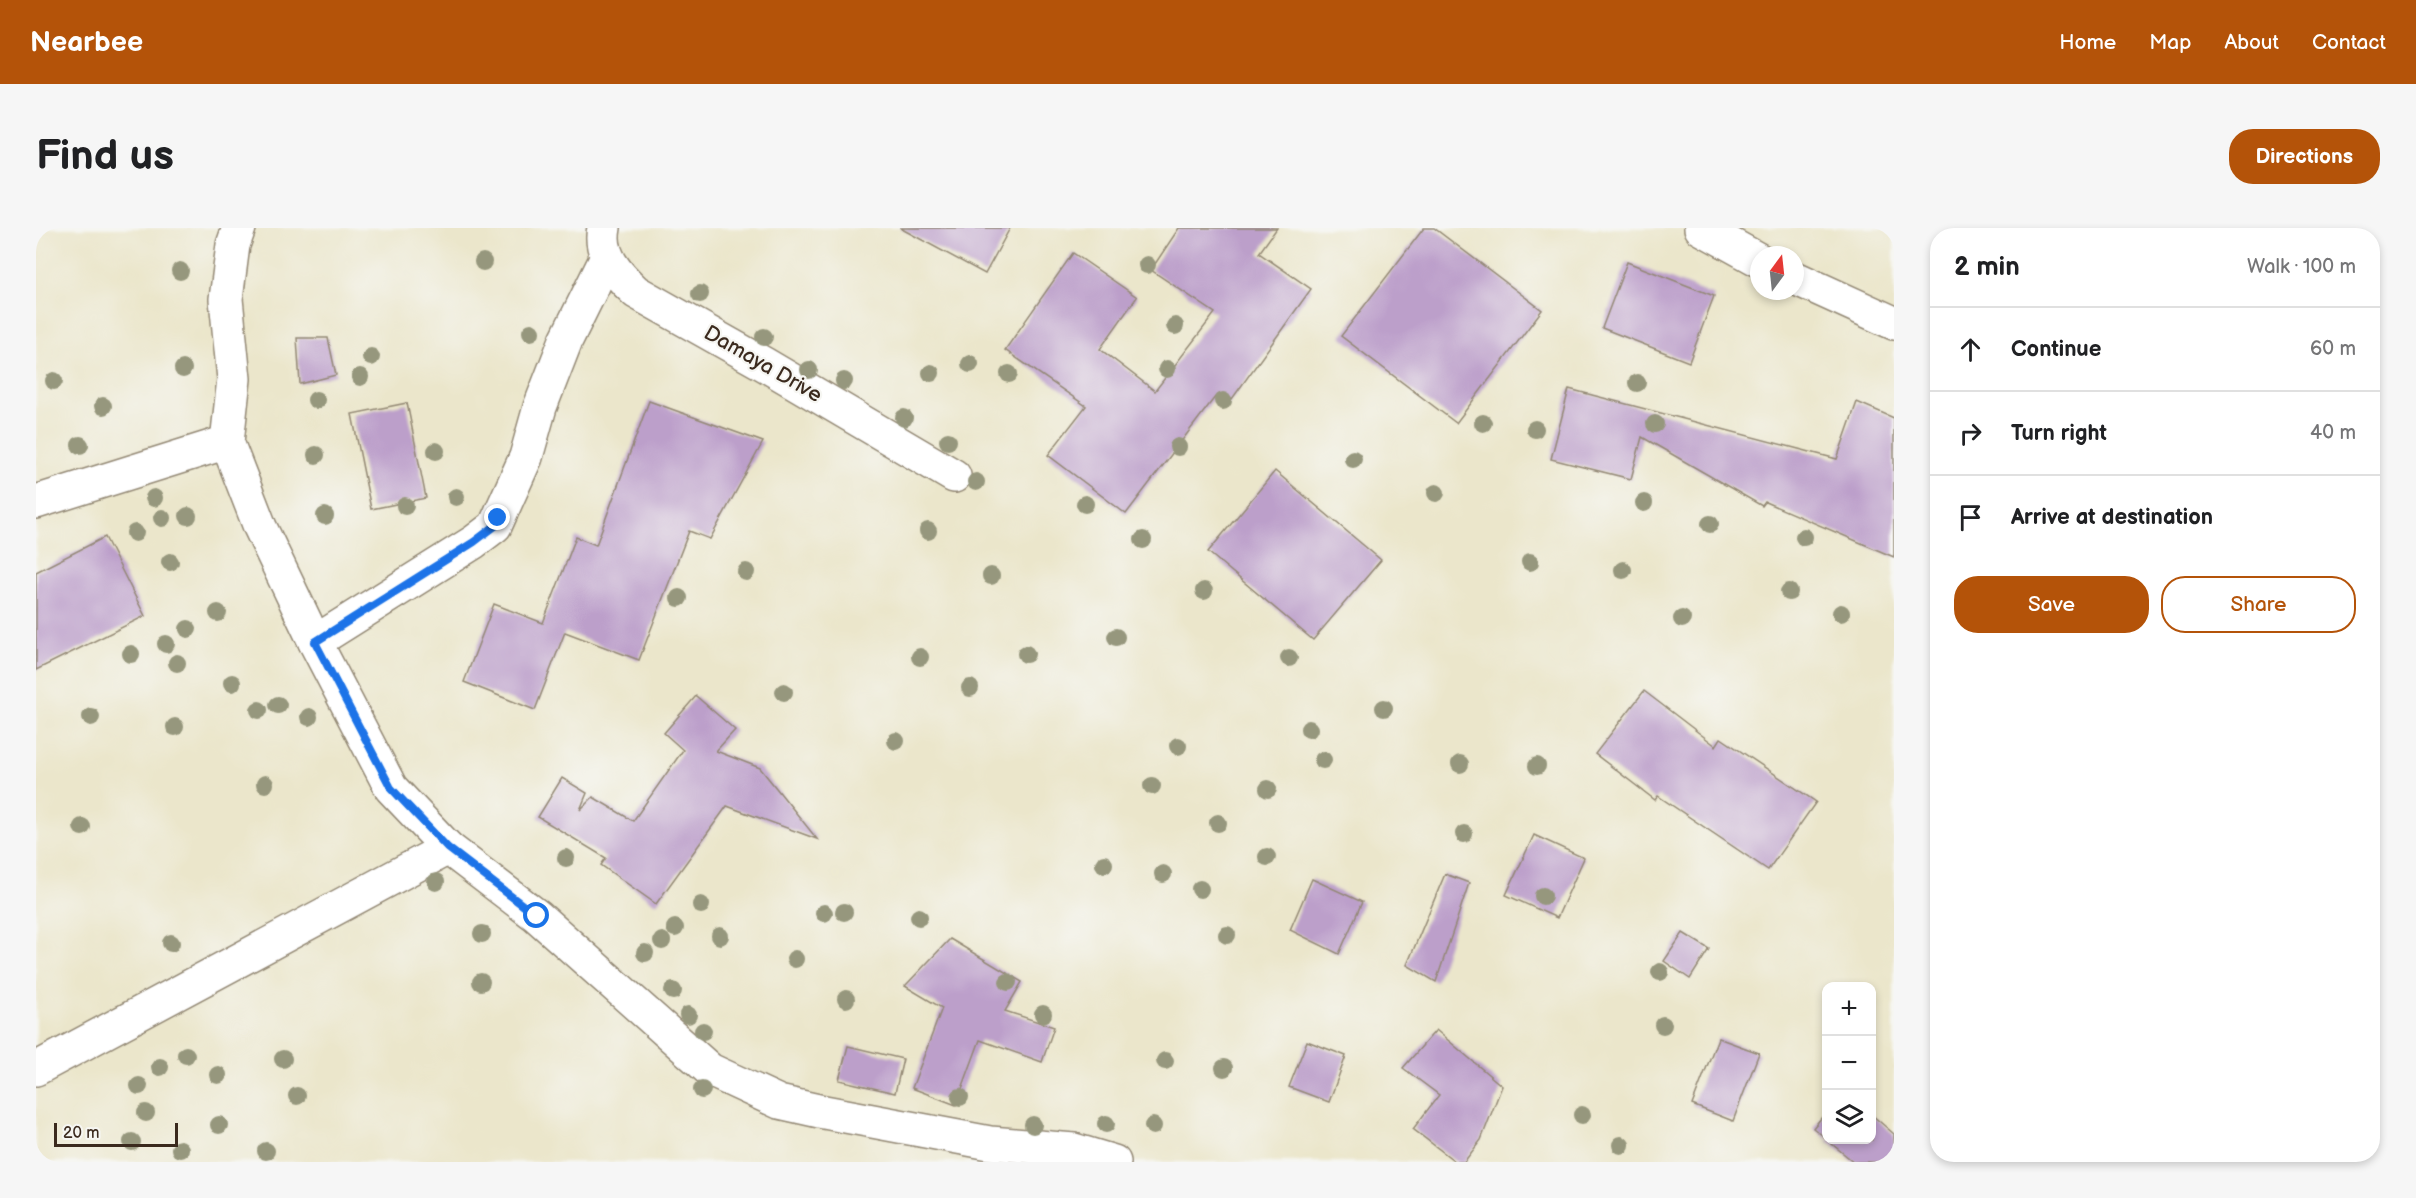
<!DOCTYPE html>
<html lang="en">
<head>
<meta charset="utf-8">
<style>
  body { margin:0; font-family:"Balsamiq Sans",sans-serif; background:#f6f6f6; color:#202124 }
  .controls { position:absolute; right:18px; bottom:18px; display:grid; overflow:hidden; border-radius:12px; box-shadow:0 3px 9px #0003 }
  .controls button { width:54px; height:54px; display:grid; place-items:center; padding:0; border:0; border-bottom:2px solid #e0e0e0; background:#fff; color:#202124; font:30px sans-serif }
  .compass { position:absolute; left:1714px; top:18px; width:54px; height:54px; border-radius:50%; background:#fff; box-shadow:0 3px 9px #0003; rotate:15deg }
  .scale { position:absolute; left:18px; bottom:15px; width:124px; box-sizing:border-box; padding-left:6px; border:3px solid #3b2a1e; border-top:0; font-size:16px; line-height:21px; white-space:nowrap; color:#3b2a1e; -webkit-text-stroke:4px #f6f6f2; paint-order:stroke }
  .stop { position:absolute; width:18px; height:18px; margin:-14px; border:4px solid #1a73e8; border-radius:50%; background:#fff }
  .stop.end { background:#1a73e8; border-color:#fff; box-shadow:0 2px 6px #0008 }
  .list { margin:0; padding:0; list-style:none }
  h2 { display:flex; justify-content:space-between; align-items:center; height:78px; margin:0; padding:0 24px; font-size:26px }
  h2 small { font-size:20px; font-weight:400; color:#757577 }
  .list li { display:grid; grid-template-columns:39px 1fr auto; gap:18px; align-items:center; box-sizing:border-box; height:84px; padding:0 24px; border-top:2px solid #e0e0e0 }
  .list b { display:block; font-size:22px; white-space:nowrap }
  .list em { font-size:20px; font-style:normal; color:#757577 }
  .actions { display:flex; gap:12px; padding:18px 24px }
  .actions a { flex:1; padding:14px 0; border:2px solid #b45309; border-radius:24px; text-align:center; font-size:21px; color:#b45309 }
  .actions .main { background:#b45309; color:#fff }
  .icon { flex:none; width:33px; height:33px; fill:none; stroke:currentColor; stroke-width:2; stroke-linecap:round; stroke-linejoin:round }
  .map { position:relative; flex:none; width:1858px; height:934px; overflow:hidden; border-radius:24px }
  header { display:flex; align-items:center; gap:36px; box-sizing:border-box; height:84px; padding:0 30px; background:#b45309; color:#fff }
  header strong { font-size:28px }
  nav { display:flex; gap:33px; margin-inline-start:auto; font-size:21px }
  .intro { display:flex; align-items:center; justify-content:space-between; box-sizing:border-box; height:144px; padding:0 36px }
  h1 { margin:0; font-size:42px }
  .button { padding:15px 27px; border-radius:24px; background:#b45309; color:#fff; font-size:21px; font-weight:700 }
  main { display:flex; gap:36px; padding:0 36px }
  aside { flex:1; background:#fff; border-radius:24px; box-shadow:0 3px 9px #0003 }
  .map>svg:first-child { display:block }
  .building { fill:#bc9fca }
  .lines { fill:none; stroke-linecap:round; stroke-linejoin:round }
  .minor-casing { stroke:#938874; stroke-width:36 }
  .minor { stroke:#fff; stroke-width:33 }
  .tree { fill:#96977d }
  .route { stroke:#1a73e8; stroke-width:8 }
  .labels { text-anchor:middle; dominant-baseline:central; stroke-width:4.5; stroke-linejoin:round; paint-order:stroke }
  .street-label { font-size:21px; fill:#3b2a1e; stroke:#f6f6f2 }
</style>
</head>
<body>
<header>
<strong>Nearbee</strong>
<nav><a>Home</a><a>Map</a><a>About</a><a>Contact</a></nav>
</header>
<div class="intro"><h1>Find us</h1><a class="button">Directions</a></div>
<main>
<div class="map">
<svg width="1858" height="934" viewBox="0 0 1858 934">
  <rect width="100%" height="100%" fill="#f6f6f2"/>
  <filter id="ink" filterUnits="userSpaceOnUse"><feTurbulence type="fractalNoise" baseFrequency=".0167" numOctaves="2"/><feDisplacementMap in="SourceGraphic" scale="12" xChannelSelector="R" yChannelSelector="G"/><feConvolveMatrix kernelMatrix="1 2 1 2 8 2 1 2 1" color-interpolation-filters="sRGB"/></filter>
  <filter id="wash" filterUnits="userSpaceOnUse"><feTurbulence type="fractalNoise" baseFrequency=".008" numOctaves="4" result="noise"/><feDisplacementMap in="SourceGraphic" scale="24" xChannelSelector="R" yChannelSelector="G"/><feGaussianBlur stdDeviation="1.35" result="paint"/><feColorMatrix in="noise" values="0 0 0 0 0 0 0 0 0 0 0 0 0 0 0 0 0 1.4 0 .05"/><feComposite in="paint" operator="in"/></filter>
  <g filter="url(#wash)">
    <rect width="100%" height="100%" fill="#ebe6cb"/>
    <g id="blocks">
      <!-- building -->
      <g class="building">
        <path d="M 864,0 L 974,0 L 949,46 Z"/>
        <path d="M 1143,0 L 1241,0 L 1223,25 L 1275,61 L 1191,178 L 1179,169 L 1090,286 L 1012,227 L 1050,178 L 969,122 L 1037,25 L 1101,69 L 1064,121 L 1119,163 L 1179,85 L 1115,42 Z"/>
        <path d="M 1388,0 L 1398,0 L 1506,82 L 1420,195 L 1305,108 Z"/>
        <path d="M 1591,34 L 1678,68 L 1653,134 L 1566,100 Z"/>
        <path d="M 261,110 L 292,110 L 300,147 L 264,156 Z"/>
        <path d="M 1533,161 L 1801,231 L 1821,174 L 1858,190 L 1858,329 L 1729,274 L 1726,278 L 1606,209 L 1595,251 L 1515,231 Z"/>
        <path d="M 613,173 L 727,214 L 674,311 L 653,303 L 603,432 L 529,404 L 499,482 L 428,454 L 458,376 L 507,395 L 540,309 L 560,317 Z"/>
        <path d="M 371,175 L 390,270 L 335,281 L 316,186 Z"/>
        <path d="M 1239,243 L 1345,332 L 1277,412 L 1172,324 Z"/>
        <path d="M 69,309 L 109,388 L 0,442 L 0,344 Z"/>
        <path d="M 1608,463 L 1680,518 L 1685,510 L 1780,574 L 1732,642 L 1622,568 L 1619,572 L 1559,526 Z"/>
        <path d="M 660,468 L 699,502 L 680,523 L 724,540 L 781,611 L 691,578 L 620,676 L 565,637 L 570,630 L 502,589 L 526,550 L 551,565 L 544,582 L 557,569 L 597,593 L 647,522 L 628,505 Z"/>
        <path d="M 1498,607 L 1548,630 L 1521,690 L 1470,667 Z"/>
        <path d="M 1409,646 L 1433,655 L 1400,754 L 1371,737 Z"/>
        <path d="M 1276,651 L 1326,674 L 1303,726 L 1254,702 Z"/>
        <path d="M 1647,705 L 1673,721 L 1654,751 L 1628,733 Z"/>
        <path d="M 914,711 L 986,754 L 969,783 L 1018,799 L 1006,834 L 944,812 L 920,877 L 876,860 L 906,780 L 869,758 Z"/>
        <path d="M 1400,802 L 1466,858 L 1445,912 L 1428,934 L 1420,934 L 1377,901 L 1403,867 L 1367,840 Z"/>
        <path d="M 1682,810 L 1723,825 L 1697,893 L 1656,877 Z"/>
        <path d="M 1271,813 L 1310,828 L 1293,874 L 1253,859 Z"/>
        <path d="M 812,818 L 867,831 L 859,865 L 803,852 Z"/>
        <path d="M 1791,883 L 1791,911 L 1777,900 Z"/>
        <path d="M 1836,887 L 1858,906 L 1858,934 L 1818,934 L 1791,912 L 1836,912 Z"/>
      </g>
    </g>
  </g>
  <g filter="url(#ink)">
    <use href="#blocks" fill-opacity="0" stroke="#938874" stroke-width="1.5"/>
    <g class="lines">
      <!-- minor casing -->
      <g class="minor-casing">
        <g id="minor">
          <path d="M 203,0 L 197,17 L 190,71 L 198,151 L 191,214 L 224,299 L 279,414 L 355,560 L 412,620 L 501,688 L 674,842 L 743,874 L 783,883 L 954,915 L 1038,922 L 1078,934"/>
          <path d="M 568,0 C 562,27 583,48 600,64 L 728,136 L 918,248"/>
          <path d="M 1665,0 L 1723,32"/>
          <path d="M 1759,50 L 1858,95"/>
          <path d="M 0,274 L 191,214"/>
          <path d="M 279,414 L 438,314 L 459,298 L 490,229 L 504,179 L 530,112 L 571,29"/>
          <path d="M 0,841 L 412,620"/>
        </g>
      </g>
      <!-- minor -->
      <use href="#minor" class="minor"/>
    </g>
    <!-- trees -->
    <g class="tree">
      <circle cx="447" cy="34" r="9"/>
      <circle cx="1111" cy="37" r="9"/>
      <circle cx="144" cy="43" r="9"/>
      <circle cx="664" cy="66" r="9"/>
      <circle cx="1139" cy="98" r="9"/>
      <circle cx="495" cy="104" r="9"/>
      <circle cx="728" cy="109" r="9"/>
      <circle cx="335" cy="129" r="9"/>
      <circle cx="934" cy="136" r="9"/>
      <circle cx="147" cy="141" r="9"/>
      <circle cx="1131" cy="141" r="9"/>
      <circle cx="773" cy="142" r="9"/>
      <circle cx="895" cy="145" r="9"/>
      <circle cx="973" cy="146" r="9"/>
      <circle cx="324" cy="149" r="9"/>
      <circle cx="18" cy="153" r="9"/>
      <circle cx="808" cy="153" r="9"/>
      <circle cx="1601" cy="155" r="9"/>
      <circle cx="280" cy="172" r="9"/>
      <circle cx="1187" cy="173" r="9"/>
      <circle cx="67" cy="178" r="9"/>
      <circle cx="868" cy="190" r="9"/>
      <circle cx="1447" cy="195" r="9"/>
      <circle cx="1619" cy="196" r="9"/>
      <circle cx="1499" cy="201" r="9"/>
      <circle cx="912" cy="213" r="9"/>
      <circle cx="44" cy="217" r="9"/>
      <circle cx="1142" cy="219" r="9"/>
      <circle cx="400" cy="223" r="9"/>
      <circle cx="280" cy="227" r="9"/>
      <circle cx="1317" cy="231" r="9"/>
      <circle cx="940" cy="254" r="9"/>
      <circle cx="1400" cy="265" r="9"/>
      <circle cx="420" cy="269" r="9"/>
      <circle cx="118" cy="270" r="9"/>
      <circle cx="1608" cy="275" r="9"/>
      <circle cx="1049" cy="276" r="9"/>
      <circle cx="369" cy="278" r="9"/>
      <circle cx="152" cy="288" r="9"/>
      <circle cx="289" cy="288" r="9"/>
      <circle cx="126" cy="290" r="9"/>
      <circle cx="1674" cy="296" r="9"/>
      <circle cx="892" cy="303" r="9"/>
      <circle cx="99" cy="305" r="9"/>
      <circle cx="1768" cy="309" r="9"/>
      <circle cx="1107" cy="312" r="9"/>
      <circle cx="134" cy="334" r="9"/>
      <circle cx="1494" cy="334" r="9"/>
      <circle cx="1587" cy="342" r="9"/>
      <circle cx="710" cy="344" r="9"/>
      <circle cx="955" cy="348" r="9"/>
      <circle cx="1168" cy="363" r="9"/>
      <circle cx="1753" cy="364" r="9"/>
      <circle cx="643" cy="370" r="9"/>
      <circle cx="182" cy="385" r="9"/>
      <circle cx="1805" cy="385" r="9"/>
      <circle cx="1646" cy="391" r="9"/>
      <circle cx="152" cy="401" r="9"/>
      <circle cx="1080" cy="409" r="9"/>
      <circle cx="130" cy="416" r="9"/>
      <circle cx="95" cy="426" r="9"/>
      <circle cx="990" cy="426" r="9"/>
      <circle cx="884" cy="429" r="9"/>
      <circle cx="1253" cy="430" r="9"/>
      <circle cx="141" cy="435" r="9"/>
      <circle cx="196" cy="455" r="9"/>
      <circle cx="934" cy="460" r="9"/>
      <circle cx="748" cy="464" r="9"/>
      <circle cx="242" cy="477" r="9"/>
      <circle cx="1348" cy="480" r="9"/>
      <circle cx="223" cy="482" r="9"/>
      <circle cx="55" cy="489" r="9"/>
      <circle cx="273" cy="489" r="9"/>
      <circle cx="139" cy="499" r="9"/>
      <circle cx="1273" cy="501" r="9"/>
      <circle cx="860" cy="513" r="9"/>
      <circle cx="1142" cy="518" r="9"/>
      <circle cx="1287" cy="532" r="9"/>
      <circle cx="1424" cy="536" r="9"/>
      <circle cx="1501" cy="538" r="9"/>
      <circle cx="229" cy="556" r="9"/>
      <circle cx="1116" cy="558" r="9"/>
      <circle cx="1232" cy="561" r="9"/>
      <circle cx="1182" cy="595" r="9"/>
      <circle cx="46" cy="599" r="9"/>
      <circle cx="1428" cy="606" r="9"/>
      <circle cx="1231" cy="629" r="9"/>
      <circle cx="530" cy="630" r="9"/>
      <circle cx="1068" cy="636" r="9"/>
      <circle cx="1127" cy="646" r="9"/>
      <circle cx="400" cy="654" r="9"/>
      <circle cx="1164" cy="661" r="9"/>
      <circle cx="1507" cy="668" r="9"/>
      <circle cx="665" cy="677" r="9"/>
      <circle cx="808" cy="684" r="9"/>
      <circle cx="788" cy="685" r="9"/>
      <circle cx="883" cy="689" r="9"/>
      <circle cx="639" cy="700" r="9"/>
      <circle cx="446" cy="706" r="9"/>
      <circle cx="1191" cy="707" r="9"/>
      <circle cx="684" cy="708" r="9"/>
      <circle cx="626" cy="713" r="9"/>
      <circle cx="135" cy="715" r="9"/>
      <circle cx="609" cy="725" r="9"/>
      <circle cx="759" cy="731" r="9"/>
      <circle cx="1624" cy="744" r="9"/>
      <circle cx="445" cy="754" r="9"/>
      <circle cx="972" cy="754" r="9"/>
      <circle cx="637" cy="763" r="9"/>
      <circle cx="810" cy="771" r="9"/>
      <circle cx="1007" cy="786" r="9"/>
      <circle cx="652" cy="787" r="9"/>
      <circle cx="1627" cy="797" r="9"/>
      <circle cx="667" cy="803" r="9"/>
      <circle cx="150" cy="827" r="9"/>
      <circle cx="247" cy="831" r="9"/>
      <circle cx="1129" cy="833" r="9"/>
      <circle cx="124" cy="839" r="9"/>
      <circle cx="1188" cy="840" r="9"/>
      <circle cx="182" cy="847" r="9"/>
      <circle cx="103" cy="858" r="9"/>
      <circle cx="666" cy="862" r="9"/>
      <circle cx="261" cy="868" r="9"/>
      <circle cx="924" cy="869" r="9"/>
      <circle cx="110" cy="885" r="9"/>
      <circle cx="1546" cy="887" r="9"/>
      <circle cx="1070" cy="896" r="9"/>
      <circle cx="183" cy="897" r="9"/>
      <circle cx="997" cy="897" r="9"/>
      <circle cx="1117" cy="898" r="9"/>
      <circle cx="96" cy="914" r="9"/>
      <circle cx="1585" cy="917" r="9"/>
      <circle cx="144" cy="921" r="9"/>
      <circle cx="230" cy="923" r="9"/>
    </g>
  </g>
  <g class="lines" filter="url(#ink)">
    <!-- route -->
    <path class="route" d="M 462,290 L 459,298 L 438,314 L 279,414 L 355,560 L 412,620 L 501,688"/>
  </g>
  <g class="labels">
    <!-- street labels -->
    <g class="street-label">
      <text transform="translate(727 136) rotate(30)">Damaya Drive</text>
    </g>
  </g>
</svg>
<div class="controls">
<button>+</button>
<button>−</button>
<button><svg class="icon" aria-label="layers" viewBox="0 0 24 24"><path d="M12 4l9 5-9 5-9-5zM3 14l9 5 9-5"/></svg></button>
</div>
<svg class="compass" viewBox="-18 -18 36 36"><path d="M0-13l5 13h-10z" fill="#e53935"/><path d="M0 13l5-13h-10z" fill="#757577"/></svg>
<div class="scale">20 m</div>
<div class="stop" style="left:501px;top:688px"></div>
<div class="stop end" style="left:462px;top:290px"></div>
</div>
<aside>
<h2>2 min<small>Walk · 100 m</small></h2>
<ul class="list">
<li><svg class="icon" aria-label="ahead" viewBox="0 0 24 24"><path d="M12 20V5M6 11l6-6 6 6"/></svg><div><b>Continue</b></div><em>60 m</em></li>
<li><svg class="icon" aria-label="right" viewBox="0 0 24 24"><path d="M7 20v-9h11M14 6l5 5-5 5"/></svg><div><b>Turn right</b></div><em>40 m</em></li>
<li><svg class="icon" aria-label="arrive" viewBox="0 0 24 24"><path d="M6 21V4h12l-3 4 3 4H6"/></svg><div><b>Arrive at destination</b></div></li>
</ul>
<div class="actions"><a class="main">Save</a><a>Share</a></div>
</aside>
</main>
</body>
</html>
